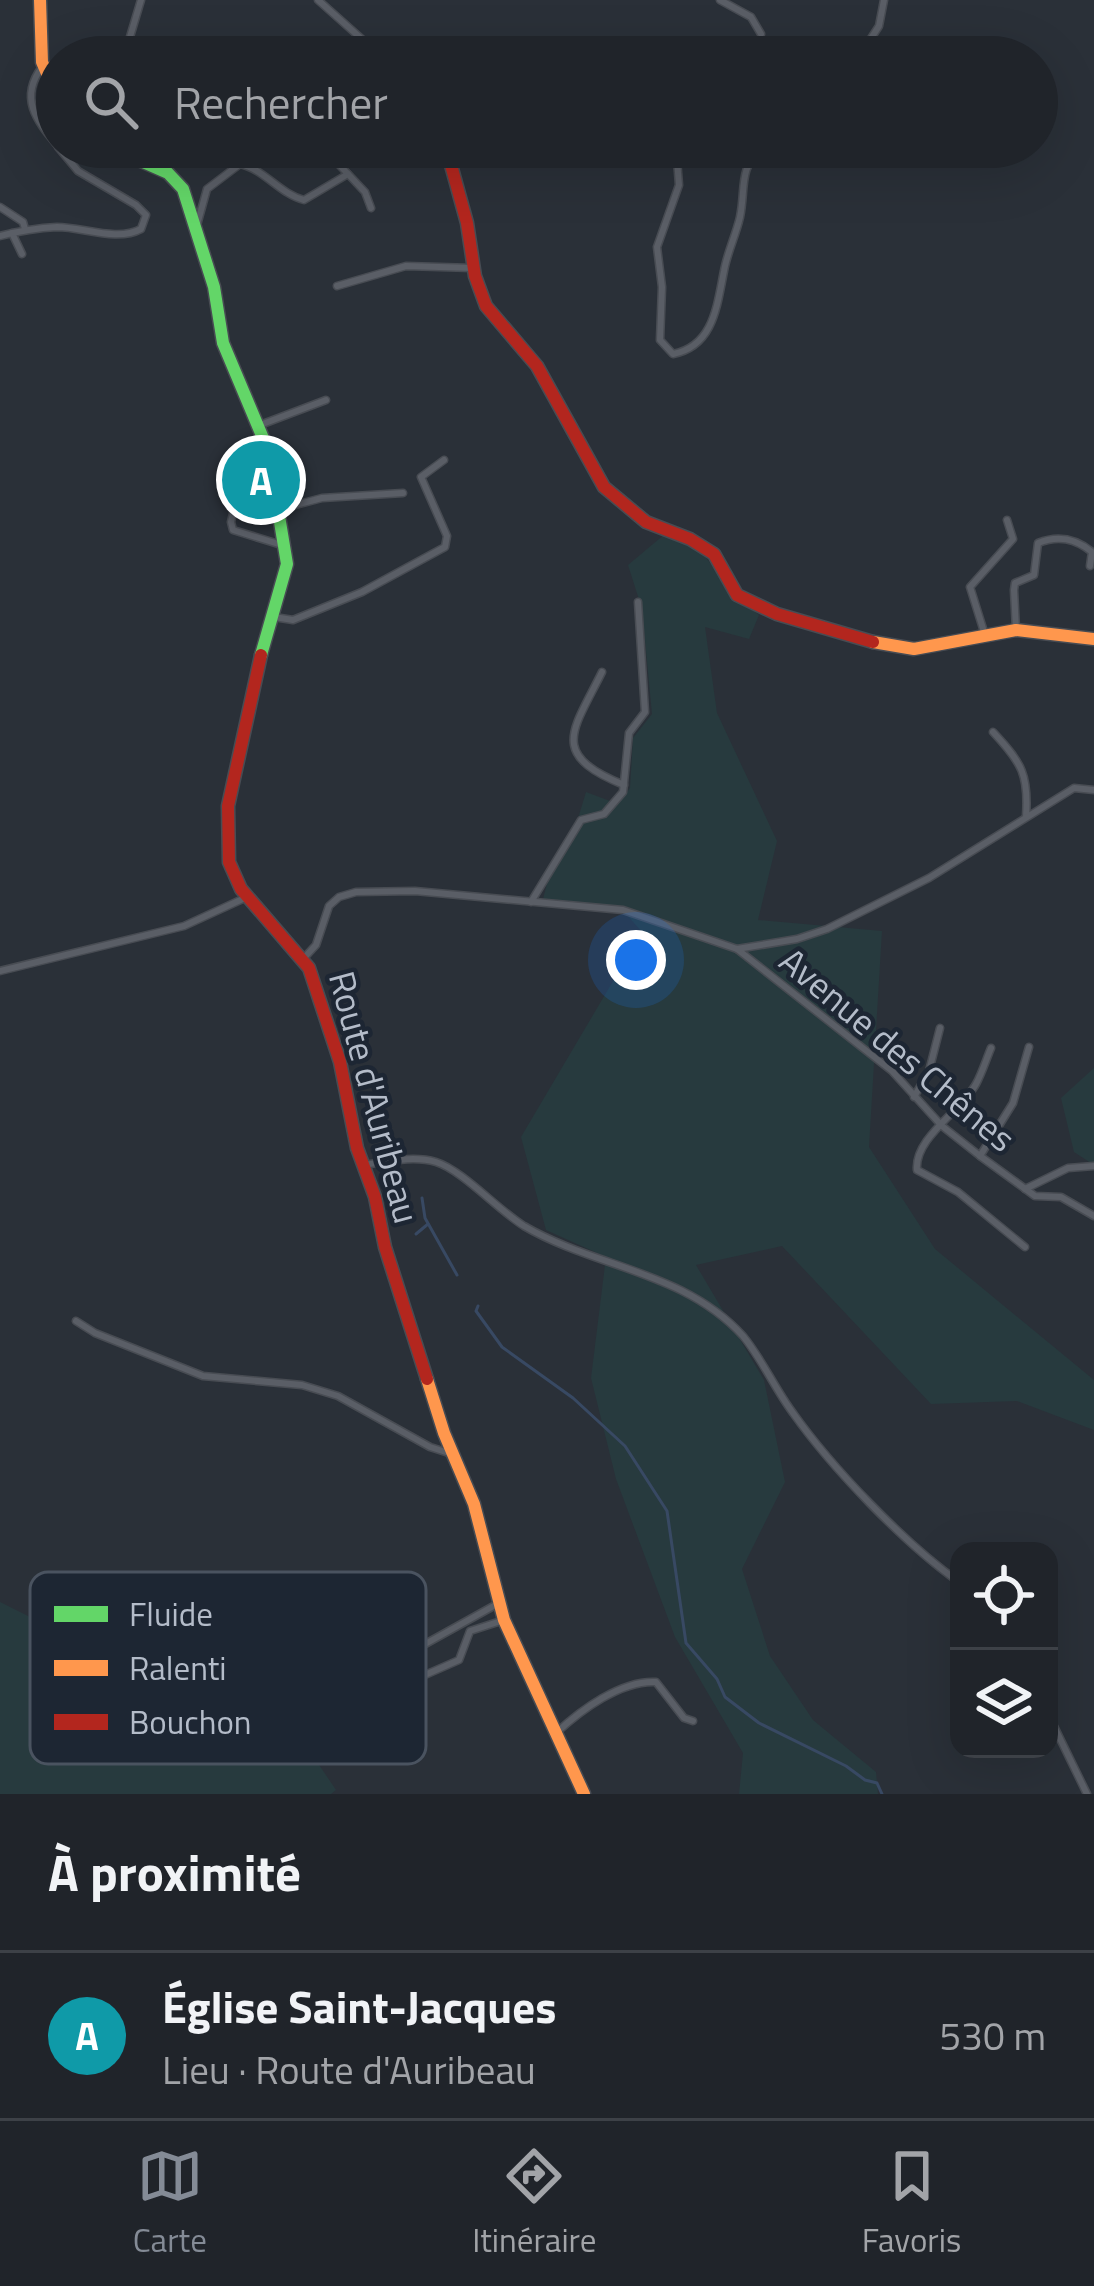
<!DOCTYPE html>
<html lang="fr">
<head>
<meta charset="utf-8">
<style>
  body { margin:0; font-family:"Titillium Web",sans-serif; background:#2d3036; color:#f1f3f6 }
  .controls { position:absolute; right:36px; bottom:36px; display:grid; overflow:hidden; border-radius:24px; box-shadow:0 12px 48px #0002 }
  .controls button { width:108px; height:108px; display:grid; place-items:center; padding:0; border:0; border-bottom:3px solid #3d4147; background:#20242a; color:#f1f3f6; font:60px sans-serif }
  .you { position:absolute; left:636px; top:960px; width:42px; height:42px; margin:-30px; border:9px solid #fff; border-radius:50%; background:#1a73e8; box-shadow:0 0 0 18px #1a73e833 }
  .badge { display:grid; place-items:center; width:78px; height:78px; border-radius:50%; background:#848b96; color:#fff; font-size:39px; font-weight:700 }
  .pin { position:absolute; translate:-50% -50%; border:6px solid #fff; box-shadow:0 3px 12px #0006 }
  .list { margin:0; padding:0; list-style:none }
  h2 { display:flex; justify-content:space-between; align-items:center; height:156px; margin:0; padding:0 48px; font-size:51px }
  h2 small { font-size:39px; font-weight:400; color:#a2a4a8 }
  .list li { display:grid; grid-template-columns:78px 1fr auto; gap:36px; align-items:center; box-sizing:border-box; height:168px; padding:0 48px; border-top:3px solid #3d4147 }
  .list b { display:block; font-size:45px; white-space:nowrap }
  .list p { margin:0; font-size:39px; white-space:nowrap; color:#a2a4a8 }
  .list em { font-size:39px; font-style:normal; color:#a2a4a8 }
  .icon { flex:none; width:66px; height:66px; fill:none; stroke:currentColor; stroke-width:2; stroke-linecap:round; stroke-linejoin:round }
  .map { position:relative; flex:none; width:1094px; height:1794px; overflow:hidden }
  .search { position:absolute; background:#20242a; box-shadow:0 12px 48px #0002; left:36px; right:36px; top:36px; height:132px; display:flex; align-items:center; gap:30px; box-sizing:border-box; padding:0 42px; border-radius:66px; color:#a2a4a8; font-size:45px }
  .sheet { height:324px; background:#20242a }
  nav { display:flex; justify-content:space-around; align-items:center; box-sizing:border-box; height:168px; border-top:3px solid #3d4147; background:#20242a; font-size:33px; color:#a2a4a8 }
  nav a { display:grid; justify-items:center; gap:6px }
  nav .on { color:#848b96 }
  .map>svg:first-child { display:block }
  .green { fill:#273a3e }
  .lines { fill:none; stroke-linecap:round; stroke-linejoin:round }
  .stream { stroke:#384963; stroke-width:3 }
  .street-casing { stroke:#484c53; stroke-width:9 }
  .fast-casing { stroke:#484c53; stroke-width:15 }
  .slow-casing { stroke:#484c53; stroke-width:15 }
  .jam-casing { stroke:#484c53; stroke-width:15 }
  .street { stroke:#5a5e66; stroke-width:6 }
  .fast { stroke:#63d668; stroke-width:12 }
  .slow { stroke:#ff974d; stroke-width:12 }
  .jam { stroke:#b3261e; stroke-width:12 }
  .labels { text-anchor:middle; dominant-baseline:central; stroke-width:9; stroke-linejoin:round; paint-order:stroke }
  .street-label { font-size:36px; fill:#b4bcc9; stroke:#1d2633 }
  .key { fill:#1d2633; stroke:#4a5360; stroke-width:3 }
  .key-label { font-size:33px; fill:#b4bcc9 }
</style>
</head>
<body>
<div class="map">
<svg width="1094" height="1794" viewBox="0 0 1094 1794">
  <rect width="100%" height="100%" fill="#2a3038"/>
  <!-- green -->
  <g class="green">
    <path d="M 665,534 L 696,545 L 737,597 L 759,615 L 749,639 L 705,627 L 717,713 L 777,841 L 758,920 L 882,931 L 869,1147 L 935,1249 L 1094,1380 L 1094,1430 L 1017,1401 L 931,1404 L 782,1246 L 696,1265 L 764,1380 L 785,1482 L 742,1569 L 770,1656 L 813,1720 L 876,1772 L 878,1794 L 739,1794 L 743,1753 L 675,1637 L 616,1479 L 591,1378 L 606,1257 L 546,1230 L 521,1137 L 642,932 L 626,914 L 543,899 L 549,876 L 569,848 L 586,792 L 618,804 L 630,788 L 633,738 L 652,714 L 642,609 L 628,565 Z"/>
    <path d="M 1094,1068 L 1094,1165 L 1074,1152 L 1061,1098 Z"/>
    <path d="M 0,1602 L 70,1637 L 266,1686 L 336,1790 L 331,1794 L 0,1794 Z"/>
  </g>
  <g class="lines">
    <!-- stream -->
    <g class="stream">
      <path d="M 422,1198 L 425,1218 L 457,1275"/>
      <path d="M 416,1234 L 428,1224"/>
      <path d="M 478,1306 L 476,1311 L 502,1347 L 573,1398 L 625,1446 L 667,1511 L 686,1643 L 717,1679 L 725,1697 L 759,1723 L 846,1766 L 865,1780 L 877,1783 L 882,1794"/>
    </g>
    <!-- street casing -->
    <g class="street-casing">
      <g id="street">
        <path d="M 318,0 L 382,57"/>
        <path d="M 720,0 L 751,17 L 761,34"/>
        <path d="M 124,57 L 141,0"/>
        <path d="M 859,57 L 879,26 L 884,0"/>
        <path d="M 42,67 C 19,98 36,120 57,145"/>
        <path d="M 322,147 L 348,174"/>
        <path d="M 668,147 L 677,160 L 679,185 L 657,247 L 662,287 L 660,340 L 673,354 C 714,346 717,305 724,271 C 727,253 736,235 740,217 C 746,188 738,169 762,147"/>
        <path d="M 0,207 L 23,222 L 25,229"/>
        <path d="M 197,225 L 207,189 L 240,164 C 264,169 280,194 304,200 L 348,174 L 365,192 L 371,208"/>
        <path d="M 12,233 L 22,254"/>
        <path d="M 0,236 C 19,231 37,228 57,227 C 83,227 117,242 141,229 L 146,215 L 136,205 L 78,171 L 58,147"/>
        <path d="M 337,286 L 406,266 L 473,268"/>
        <path d="M 260,425 L 326,400"/>
        <path d="M 237,496 L 231,522 L 233,530 L 285,546"/>
        <path d="M 280,509 L 322,498 L 403,493"/>
        <path d="M 274,617 L 293,620 L 362,592 L 445,547 L 447,536 L 421,477 L 444,460"/>
        <path d="M 1016,630 L 1014,590 L 1015,583 L 1034,575 L 1038,543 C 1058,535 1075,538 1092,552 L 1090,566"/>
        <path d="M 985,635 L 970,587 L 1013,539 L 1007,520"/>
        <path d="M 602,672 C 573,731 548,754 624,785"/>
        <path d="M 993,732 C 1022,763 1029,775 1026,817"/>
        <path d="M 531,902 L 581,820 L 604,814 L 623,792 L 629,733 L 645,712 L 638,602"/>
        <path d="M 737,949 L 892,1071 L 942,1126 L 980,1156 L 1035,1196 L 1061,1197 L 1094,1216"/>
        <path d="M 304,958 L 316,945 L 329,906 L 339,897 L 356,892 L 415,891 L 623,910 L 737,949 L 797,939 L 827,929 L 929,878 L 1074,788 L 1094,790"/>
        <path d="M 0,971 L 184,926 L 247,897"/>
        <path d="M 991,1048 C 986,1060 982,1073 976,1084 C 961,1111 914,1138 917,1170 L 958,1192 L 1025,1247"/>
        <path d="M 914,1097 L 929,1071 L 940,1028"/>
        <path d="M 980,1156 L 1013,1103 L 1029,1047"/>
        <path d="M 363,1165 C 386,1162 413,1155 436,1162 C 462,1170 498,1210 524,1226 C 596,1268 684,1271 743,1336 C 762,1359 775,1389 793,1413 C 832,1468 904,1543 959,1582"/>
        <path d="M 1025,1189 L 1068,1168 L 1094,1166"/>
        <path d="M 76,1321 L 95,1333 L 203,1376 L 302,1385 L 338,1396 L 430,1447 L 452,1454"/>
        <path d="M 293,1619 L 305,1602 L 321,1599 L 351,1617 L 371,1618 L 390,1631 L 401,1629 L 412,1646 L 418,1648 L 499,1603"/>
        <path d="M 283,1657 L 299,1665 L 320,1646 C 342,1651 358,1677 379,1689 L 409,1682 L 459,1660 L 470,1631 L 504,1620"/>
        <path d="M 1049,1716 L 1087,1794"/>
        <path d="M 556,1733 C 581,1710 621,1680 656,1682 L 684,1718 L 693,1721"/>
      </g>
    </g>
    <!-- fast casing -->
    <g class="fast-casing">
      <path id="fast" d="M 109,147 L 168,173 L 183,189 L 214,287 L 223,343 L 268,450 L 287,564 L 261,655"/>
    </g>
    <!-- slow casing -->
    <g class="slow-casing">
      <g id="slow">
        <path d="M 40,0 L 42,62 L 57,97"/>
        <path d="M 873,642 L 914,649 L 1016,630 L 1094,639"/>
        <path d="M 427,1379 L 444,1433 L 474,1504 L 504,1620 L 584,1794"/>
      </g>
    </g>
    <!-- jam casing -->
    <g class="jam-casing">
      <g id="jam">
        <path d="M 442,147 L 451,165 L 467,223 L 475,276 L 486,306 L 537,366 L 604,487 L 646,522 L 690,539 L 714,554 L 737,595 L 777,614 L 873,642"/>
        <path d="M 261,655 L 228,806 L 229,862 L 241,889 L 309,968 L 340,1062 L 357,1148 L 375,1197 L 385,1247 L 427,1379"/>
      </g>
    </g>
    <!-- street -->
    <use href="#street" class="street"/>
    <!-- fast -->
    <use href="#fast" class="fast"/>
    <!-- slow -->
    <use href="#slow" class="slow"/>
    <!-- jam -->
    <use href="#jam" class="jam"/>
  </g>
  <g class="labels">
    <!-- street labels -->
    <g class="street-label">
      <text transform="translate(898 1049) rotate(40)">Avenue des Chênes</text>
      <text transform="translate(375 1097) rotate(75)">Route d'Auribeau</text>
    </g>
  </g>
  <!-- legend -->
  <rect x="30" y="1572" width="396" height="192" rx="18" class="key"/>
  <rect x="54" y="1606" width="54" height="16" fill="#63d668"/>
  <rect x="54" y="1660" width="54" height="16" fill="#ff974d"/>
  <rect x="54" y="1714" width="54" height="16" fill="#b3261e"/>
  <g class="key-label">
    <text x="129" y="1626">Fluide</text>
    <text x="129" y="1680">Ralenti</text>
    <text x="129" y="1734">Bouchon</text>
  </g>
</svg>
<div class="controls">
<button><svg class="icon" aria-label="locate" viewBox="0 0 24 24"><circle cx="12" cy="12" r="6"/><path d="M12 2v4M12 18v4M2 12h4M18 12h4"/></svg></button>
<button><svg class="icon" aria-label="layers" viewBox="0 0 24 24"><path d="M12 4l9 5-9 5-9-5zM3 14l9 5 9-5"/></svg></button>
</div>
<div class="you"></div>
<div class="pin badge" style="left:261px;top:480px;background:#0f9aa8">A</div>
<div class="search"><svg class="icon" aria-label="search" viewBox="0 0 24 24"><circle cx="10" cy="10" r="6"/><path d="M15 15l6 6"/></svg>Rechercher</div>
</div>
<section class="sheet">
<h2>À proximité<small></small></h2>
<ul class="list">
<li><span class="badge" style="background:#0f9aa8">A</span><div><b>Église Saint-Jacques</b><p>Lieu · Route d'Auribeau</p></div><em>530 m</em></li>
</ul>
</section>
<nav>
<a class="on"><svg class="icon" aria-label="map" viewBox="0 0 24 24"><path d="M3 6l6-2 6 2 6-2v14l-6 2-6-2-6 2zM9 4v14M15 6v14"/></svg>Carte</a>
<a><svg class="icon" aria-label="directions" viewBox="0 0 24 24"><path d="M12 3l9 9-9 9-9-9zM9 14v-3h6M13 9l2 2-2 2"/></svg>Itinéraire</a>
<a><svg class="icon" aria-label="saved" viewBox="0 0 24 24"><path d="M7 4h10v16l-5-4-5 4z"/></svg>Favoris</a>
</nav>
</body>
</html>
